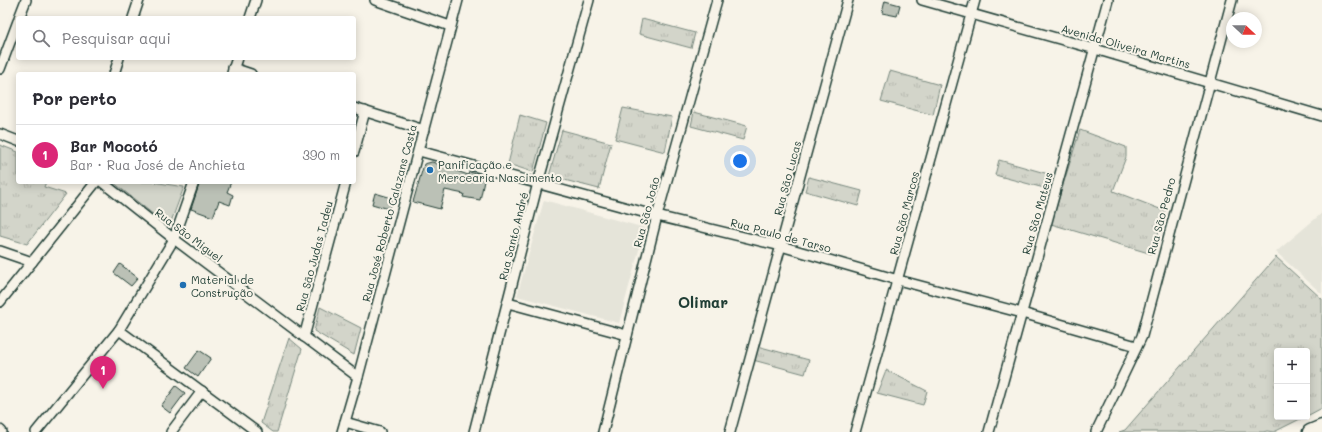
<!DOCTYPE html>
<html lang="pt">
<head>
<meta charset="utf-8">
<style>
  body { margin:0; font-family:Mali,sans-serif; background:#f2f2f3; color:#2b2b33 }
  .controls { position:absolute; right:12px; bottom:12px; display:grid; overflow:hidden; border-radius:4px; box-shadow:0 2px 10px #0003 }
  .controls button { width:36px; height:36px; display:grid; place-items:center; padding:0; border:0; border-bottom:1px solid #e1e1e2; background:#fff; color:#2b2b33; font:20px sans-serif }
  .compass { position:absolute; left:1226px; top:12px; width:36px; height:36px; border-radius:50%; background:#fff; box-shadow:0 2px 10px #0003; rotate:112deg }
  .you { position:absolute; left:740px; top:161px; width:14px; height:14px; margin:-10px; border:3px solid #fff; border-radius:50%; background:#1a73e8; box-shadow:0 0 0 6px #1a73e833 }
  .badge { display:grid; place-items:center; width:26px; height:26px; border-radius:50%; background:#db2777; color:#fff; font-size:13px; font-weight:700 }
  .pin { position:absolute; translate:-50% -33px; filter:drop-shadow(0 1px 2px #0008) }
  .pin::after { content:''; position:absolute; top:21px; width:14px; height:12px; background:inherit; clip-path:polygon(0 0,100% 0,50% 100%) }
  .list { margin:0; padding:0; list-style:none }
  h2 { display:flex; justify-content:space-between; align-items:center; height:52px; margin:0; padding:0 16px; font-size:17px }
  h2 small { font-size:13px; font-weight:400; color:#7c7c81 }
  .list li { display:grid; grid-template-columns:26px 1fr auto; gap:12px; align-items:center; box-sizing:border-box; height:60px; padding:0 16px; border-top:1px solid #e1e1e2 }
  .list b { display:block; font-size:15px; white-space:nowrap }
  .list p { margin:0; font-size:13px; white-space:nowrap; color:#7c7c81 }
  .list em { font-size:13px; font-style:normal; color:#7c7c81 }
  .icon { flex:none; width:22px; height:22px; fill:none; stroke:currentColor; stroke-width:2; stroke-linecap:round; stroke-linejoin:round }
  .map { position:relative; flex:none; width:1322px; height:432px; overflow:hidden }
  .search { position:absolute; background:#fff; box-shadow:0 2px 10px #0003; left:16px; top:16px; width:340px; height:44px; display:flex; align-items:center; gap:10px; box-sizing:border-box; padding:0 14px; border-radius:4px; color:#7c7c81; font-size:15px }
  .panel { position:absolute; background:#fff; box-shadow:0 2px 10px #0003; left:16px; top:72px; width:340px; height:112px; border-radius:4px }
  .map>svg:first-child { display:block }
  .built { fill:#e5e4d9 }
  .grass { fill:url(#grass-tufts); stroke:#79897f }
  .park { fill:#d3d5ca; stroke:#79897f }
  .building { fill:#bbc1b6; stroke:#1f3d34 }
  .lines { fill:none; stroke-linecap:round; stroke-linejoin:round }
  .minor-casing { stroke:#1f3d34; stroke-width:12 }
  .primary-casing { stroke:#1f3d34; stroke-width:17 }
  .minor { stroke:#f7f3e8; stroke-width:9 }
  .primary { stroke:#f7f3e8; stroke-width:14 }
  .poi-dot { fill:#1f6fb2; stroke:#f7f3e8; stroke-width:1.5 }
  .labels { text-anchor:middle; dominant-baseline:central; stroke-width:4; stroke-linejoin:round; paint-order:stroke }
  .street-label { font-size:11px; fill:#1f3d34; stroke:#f7f3e8 }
  .poi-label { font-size:11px; fill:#1f3d34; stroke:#f7f3e8; text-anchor:start }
  .district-label { font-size:15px; font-weight:bold; fill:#1f3d34; stroke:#f7f3e8 }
</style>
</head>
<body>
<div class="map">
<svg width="1322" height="432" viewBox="0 0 1322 432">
  <defs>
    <pattern id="grass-tufts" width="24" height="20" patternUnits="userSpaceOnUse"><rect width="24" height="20" fill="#d3d5ca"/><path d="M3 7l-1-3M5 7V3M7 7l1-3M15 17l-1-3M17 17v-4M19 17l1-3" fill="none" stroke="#b5b8ae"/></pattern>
  </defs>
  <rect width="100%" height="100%" fill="#f7f3e8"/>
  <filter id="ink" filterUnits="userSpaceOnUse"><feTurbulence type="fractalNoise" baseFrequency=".025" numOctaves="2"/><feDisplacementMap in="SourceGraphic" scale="8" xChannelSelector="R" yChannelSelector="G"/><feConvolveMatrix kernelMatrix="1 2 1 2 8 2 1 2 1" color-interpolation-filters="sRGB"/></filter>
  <g filter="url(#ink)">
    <!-- built -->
    <g class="built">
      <path d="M 544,200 L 645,228 L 619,323 L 517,296 Z"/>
      <path d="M 1322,213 L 1322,294 L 1276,252 Z"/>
    </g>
    <!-- grass -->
    <g class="grass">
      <path d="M 642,19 L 695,33 L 691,48 L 639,34 Z"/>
      <path d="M 890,71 L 940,85 L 933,115 L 881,101 Z"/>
      <path d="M 623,108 L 672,117 L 665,152 L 615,139 Z"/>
      <path d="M 694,112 L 747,126 L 743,140 L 691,126 Z"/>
      <path d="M 520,115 L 546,123 L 533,172 L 508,164 Z"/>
      <path d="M 562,130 L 611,143 L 599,189 L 549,176 Z"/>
      <path d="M 1080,130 L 1126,147 L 1126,157 L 1113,191 L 1165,211 L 1152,254 L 1051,224 Z"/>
      <path d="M 0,145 L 18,152 L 18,182 L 46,182 L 44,187 L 66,194 L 27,244 L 0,236 Z"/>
      <path d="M 999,160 L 1052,175 L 1048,189 L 995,175 Z"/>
      <path d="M 809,177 L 862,191 L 858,206 L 805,191 Z"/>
      <path d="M 1276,257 L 1322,299 L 1322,408 L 1307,416 L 1307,351 L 1277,351 L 1277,417 L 1304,417 L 1274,432 L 1267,431 L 1263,432 L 1119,432 L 1125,430 Z"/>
      <path d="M 320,307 L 361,328 L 354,355 L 314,331 Z"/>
      <path d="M 289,338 L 302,349 L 277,432 L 273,432 L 261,423 Z"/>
      <path d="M 757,346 L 809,360 L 805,374 L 753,360 Z"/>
      <path d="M 886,370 L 927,391 L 923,405 L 877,393 Z"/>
    </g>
    <!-- park -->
    <path class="park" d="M 113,182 L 153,182 L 184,187 L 169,227 Z"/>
    <!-- building -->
    <g class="building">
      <path d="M 885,1 L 900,5 L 897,16 L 882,13 Z"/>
      <path d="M 432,162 L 468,175 L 469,172 L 485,176 L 480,200 L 463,197 L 464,194 L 445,190 L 440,209 L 413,202 L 424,164 Z"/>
      <path d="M 200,182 L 231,182 L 227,192 L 233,195 L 230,205 L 219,201 L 213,217 L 191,209 Z"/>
      <path d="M 375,193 L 392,198 L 389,209 L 372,204 Z"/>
      <path d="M 120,264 L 138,278 L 131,286 L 114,273 Z"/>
      <path d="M 199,350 L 211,358 L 198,377 L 186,368 Z"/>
      <path d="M 176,386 L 185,393 L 170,413 L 161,406 Z"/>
    </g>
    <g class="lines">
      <!-- minor casing -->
      <g class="minor-casing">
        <g id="minor">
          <path d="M 375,0 L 450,26"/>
          <path d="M 922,0 L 1095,49 L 1322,116"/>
          <path d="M 19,18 L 26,0"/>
          <path d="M 133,18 L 139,0"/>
          <path d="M 250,18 L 256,0"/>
          <path d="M 233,68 L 251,74"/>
          <path d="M 0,69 L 18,21"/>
          <path d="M 232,73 L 237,58"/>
          <path d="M 114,74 L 119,58"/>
          <path d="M 354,108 L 424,130"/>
          <path d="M 0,134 L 18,141"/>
          <path d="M 419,151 L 657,216 L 781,246 L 898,280 L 1022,313 L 1133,345 L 1136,348"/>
          <path d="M 354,152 L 365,111"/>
          <path d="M 102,182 L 174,239 L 358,377"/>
          <path d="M 0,251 L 32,262"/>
          <path d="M 0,302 L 96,182"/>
          <path d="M 508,303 L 627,335"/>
          <path d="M 119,330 L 257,432"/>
          <path d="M 304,337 L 346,182"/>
          <path d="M 345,422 L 380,432"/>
          <path d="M 0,430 L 2,432"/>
          <path d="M 36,432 L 119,330 L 174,239 L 194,182"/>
          <path d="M 171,432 L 202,391"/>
          <path d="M 342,432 L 358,377 L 458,0"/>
          <path d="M 474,432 L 538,183 L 589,0"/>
          <path d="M 603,432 L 657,216 L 717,0"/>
          <path d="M 730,432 L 848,0"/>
          <path d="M 855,432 L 975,0"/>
          <path d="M 989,432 L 1108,0"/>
          <path d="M 1096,432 L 1142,336 L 1232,0"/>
        </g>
      </g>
      <!-- primary casing -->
      <g class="primary-casing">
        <path id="primary" d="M 1310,432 L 1322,427"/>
      </g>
      <!-- minor -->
      <use href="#minor" class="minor"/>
      <!-- primary -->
      <use href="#primary" class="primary"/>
    </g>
  </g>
  <!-- markers -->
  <g class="poi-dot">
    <circle cx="430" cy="170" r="4"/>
    <circle cx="183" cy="285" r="4"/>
  </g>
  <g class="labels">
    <!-- street labels -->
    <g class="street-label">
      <text transform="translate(1126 46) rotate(16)">Avenida Oliveira Martins</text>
      <text transform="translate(787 178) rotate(-75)">Rua São Lucas</text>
      <text transform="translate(646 212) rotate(-75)">Rua São João</text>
      <text transform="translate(389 213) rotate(-75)">Rua José Roberto Calazans Costa</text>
      <text transform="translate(904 213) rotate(-75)">Rua São Marcos</text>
      <text transform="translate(1037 213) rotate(-74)">Rua São Mateus</text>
      <text transform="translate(1161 216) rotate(-75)">Rua São Pedro</text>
      <text transform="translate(189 235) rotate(37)">Rua São Miguel</text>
      <text transform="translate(781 235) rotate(15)">Rua Paulo de Tarso</text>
      <text transform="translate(513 236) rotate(-76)">Rua Santo André</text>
      <text transform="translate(314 256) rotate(-75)">Rua São Judas Tadeu</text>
    </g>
    <!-- poi labels -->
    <g class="poi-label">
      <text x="438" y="164">Panificação e<tspan x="438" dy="13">Mercearia Nascimento</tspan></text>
      <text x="191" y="279">Material de<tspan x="191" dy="13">Construção</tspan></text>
    </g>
    <!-- district labels -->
    <g class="district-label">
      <text x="703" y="302">Olimar</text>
    </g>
  </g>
</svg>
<div class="controls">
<button>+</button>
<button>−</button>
</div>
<svg class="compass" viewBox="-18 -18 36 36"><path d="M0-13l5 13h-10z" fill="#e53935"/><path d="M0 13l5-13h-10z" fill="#7c7c81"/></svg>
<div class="you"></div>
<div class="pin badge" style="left:103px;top:389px">1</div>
<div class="search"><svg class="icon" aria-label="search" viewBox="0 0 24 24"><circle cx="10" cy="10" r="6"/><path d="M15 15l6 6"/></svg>Pesquisar aqui</div>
<section class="panel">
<h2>Por perto<small></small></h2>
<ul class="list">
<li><span class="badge">1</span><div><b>Bar Mocotó</b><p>Bar · Rua José de Anchieta</p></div><em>390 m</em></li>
</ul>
</section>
</div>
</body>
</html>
